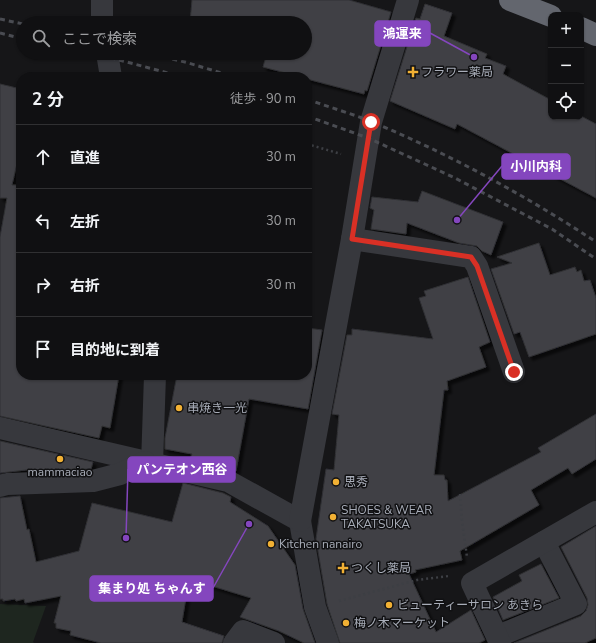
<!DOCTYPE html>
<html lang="ja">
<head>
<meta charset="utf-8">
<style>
  body { margin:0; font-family:"Nunito Sans","Noto Sans JP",sans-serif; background:#1e1e20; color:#f1f3f6 }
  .controls { position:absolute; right:12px; top:12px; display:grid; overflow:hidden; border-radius:8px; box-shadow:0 1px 3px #0004 }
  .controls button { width:36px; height:36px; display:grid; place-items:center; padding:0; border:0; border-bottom:1px solid #303032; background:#101012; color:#f1f3f6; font:20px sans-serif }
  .stop { position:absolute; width:12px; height:12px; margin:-9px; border:3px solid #d93025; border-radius:50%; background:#fff }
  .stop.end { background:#d93025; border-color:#fff; box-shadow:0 1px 4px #0008 }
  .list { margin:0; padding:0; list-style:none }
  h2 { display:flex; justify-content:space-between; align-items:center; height:52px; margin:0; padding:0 16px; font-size:17px }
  h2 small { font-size:13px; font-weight:400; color:#9c9d9f }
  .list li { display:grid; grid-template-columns:26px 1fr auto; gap:12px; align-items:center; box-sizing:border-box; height:64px; padding:0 16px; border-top:1px solid #303032 }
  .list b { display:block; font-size:15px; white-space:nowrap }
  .list em { font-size:13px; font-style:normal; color:#9c9d9f }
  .icon { flex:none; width:22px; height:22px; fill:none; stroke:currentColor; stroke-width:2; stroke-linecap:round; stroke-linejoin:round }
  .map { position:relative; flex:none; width:596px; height:643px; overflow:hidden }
  .search { position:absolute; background:#101012; box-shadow:0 1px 3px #0004; left:16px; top:16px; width:296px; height:44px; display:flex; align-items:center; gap:10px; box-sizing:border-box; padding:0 14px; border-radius:22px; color:#9c9d9f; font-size:15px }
  .panel { position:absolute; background:#101012; box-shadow:0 1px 3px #0004; left:16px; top:72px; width:296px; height:308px; border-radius:16px }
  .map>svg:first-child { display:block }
  .green { fill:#1e261f }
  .building { fill:#404145; stroke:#303034; filter:url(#shadow) }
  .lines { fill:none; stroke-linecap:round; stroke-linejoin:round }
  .path { stroke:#3d3f44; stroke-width:2.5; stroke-dasharray:2 3; stroke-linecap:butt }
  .minor { stroke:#37383d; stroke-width:22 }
  .highway { stroke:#63666e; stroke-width:22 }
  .rail { stroke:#4a4c52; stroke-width:3; stroke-dasharray:5 4; stroke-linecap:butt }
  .route { stroke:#d93025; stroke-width:5 }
  .poi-dot { fill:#f2b134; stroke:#111113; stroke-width:1.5 }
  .labels { text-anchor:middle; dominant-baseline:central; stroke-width:3; stroke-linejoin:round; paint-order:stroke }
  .poi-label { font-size:12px; fill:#a8adb8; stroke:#111113; text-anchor:start }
  .leader { fill:none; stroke:#8446be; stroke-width:1.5 }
  .callout-dot { fill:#8446be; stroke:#111113; stroke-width:1.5 }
  .callout { fill:#8446be; stroke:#8446be; stroke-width:1.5 }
  .callout-label { font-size:13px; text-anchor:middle; font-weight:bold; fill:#fff }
</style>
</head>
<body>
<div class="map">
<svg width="596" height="643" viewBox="0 0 596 643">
  <defs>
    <filter id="shadow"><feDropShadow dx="3.5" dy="3.5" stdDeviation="1" flood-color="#0009"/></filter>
  </defs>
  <rect width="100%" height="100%" fill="#161618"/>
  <!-- green -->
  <path class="green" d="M 0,604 L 46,606 L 33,642 L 34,643 L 0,643 Z"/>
  <!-- building -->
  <g class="building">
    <path d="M 192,0 L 349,0 L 391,12 L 367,91 L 365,90 L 364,94 L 307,79 L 307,77 L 301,77 L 263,67 L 267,53 L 305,53 L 305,23 L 190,23 Z"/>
    <path d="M 425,4 L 452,13 L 444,36 L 487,54 L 485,58 L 506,66 L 503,74 L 551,100 L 551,117 L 581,116 L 596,124 L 596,198 L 457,124 L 455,129 L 390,101 L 416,18 L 420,19 Z"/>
    <path d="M 0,84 L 21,89 L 21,146 L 12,185 L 21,185 L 21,375 L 119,375 L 110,428 L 102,426 L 99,438 L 0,416 L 0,237 L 7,198 L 0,198 Z"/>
    <path d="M 422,191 L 503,222 L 491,255 L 482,251 L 477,246 L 459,243 L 407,223 L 406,234 L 371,229 L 374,210 L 370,208 L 372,197 L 418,202 Z"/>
    <path d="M 539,243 L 550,275 L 575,267 L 577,272 L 581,270 L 584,281 L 590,280 L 596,298 L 596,334 L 529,357 L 520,332 L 514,334 L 491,269 L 512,263 L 497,257 Z"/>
    <path d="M 468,277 L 490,342 L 479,347 L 486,367 L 447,381 L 448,390 L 444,390 L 434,475 L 444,475 L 445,480 L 447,480 L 448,501 L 541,452 L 538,448 L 596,414 L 596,459 L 572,474 L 568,468 L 531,490 L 539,505 L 460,551 L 462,560 L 415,570 L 416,572 L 409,574 L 436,632 L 471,610 L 485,640 L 479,643 L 340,643 L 327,604 L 316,539 L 326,469 L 334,470 L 339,415 L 332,414 L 347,335 L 352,335 L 352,329 L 433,339 L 419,298 L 426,296 L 424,291 Z"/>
    <path d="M 307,328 L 322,330 L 308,409 L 249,399 L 236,471 L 190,459 L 192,454 L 165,449 L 165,438 L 177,375 L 307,375 Z"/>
    <path d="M 0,441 L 93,462 L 91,469 L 26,470 L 0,473 Z"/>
    <path d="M 183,483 L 223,493 L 231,497 L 230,502 L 268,526 L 295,565 L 303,609 L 315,643 L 304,643 L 279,631 L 240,617 L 251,598 L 189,579 L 182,622 L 224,636 L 222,643 L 101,643 L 70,635 L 71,631 L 56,628 L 56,623 L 54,623 L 61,596 L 25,603 L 24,599 L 16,601 L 15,599 L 3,601 L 3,599 L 0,599 L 0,498 L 20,496 L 27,530 L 29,529 L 36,562 L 79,551 L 92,503 L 172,522 Z"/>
    <path d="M 596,526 L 596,638 L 585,643 L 514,643 L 581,616 L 586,611 L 588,605 L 587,598 L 561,547 Z"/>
    <path d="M 541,564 L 559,598 L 503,620 L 493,597 L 522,581 L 519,575 Z"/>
  </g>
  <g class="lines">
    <!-- path -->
    <g class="path">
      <path d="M 307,144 L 341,154"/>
      <path d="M 460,494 L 462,521 L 467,557"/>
      <path d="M 339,601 L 417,580 L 449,576"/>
    </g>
    <!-- minor -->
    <g class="minor">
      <path d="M 102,0 L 102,23"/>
      <path d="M 107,53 L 111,77"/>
      <path d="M 352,239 L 471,257 L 477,266 L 514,372"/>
      <path d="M 0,428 L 228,481 L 300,521 L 315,607 L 328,643"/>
      <path d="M 152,464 L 155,375"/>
      <path d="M 0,486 L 7,484 L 93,481 L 120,474 L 145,462"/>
      <path d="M 300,521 L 352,239 L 371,122 L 408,0"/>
      <path d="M 498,636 L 576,604 L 544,542"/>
      <path d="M 234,643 L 243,631 L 274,643"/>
      <path d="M 500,643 L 472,583 L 596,512"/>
    </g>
    <!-- highway -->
    <g class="highway">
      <path d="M 510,0 L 551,16"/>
      <path d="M 581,28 L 596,35"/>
    </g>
    <!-- rail -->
    <g class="rail">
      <path d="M 0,19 L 23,24"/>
      <path d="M 0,33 L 23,39"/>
      <path d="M 93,53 L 183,77"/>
      <path d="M 146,53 L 185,62 L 235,77"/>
      <path d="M 307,99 C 328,107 350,113 370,121 C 449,154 525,195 596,242"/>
      <path d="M 307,116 L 368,138 L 453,177 L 552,229 L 596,259"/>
    </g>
  </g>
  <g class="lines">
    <!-- route -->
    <path class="route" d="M 371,122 L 352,239 L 471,257 L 477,266 L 514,372"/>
  </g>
  <!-- markers -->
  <g class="poi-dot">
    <path d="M411 66h4v4h4v4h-4v4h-4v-4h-4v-4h4z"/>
    <circle cx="179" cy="408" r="4"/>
    <circle cx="60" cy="459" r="4"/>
    <circle cx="336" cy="482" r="4"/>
    <circle cx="333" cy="517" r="4"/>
    <circle cx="271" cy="544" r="4"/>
    <path d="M341 562h4v4h4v4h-4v4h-4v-4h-4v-4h4z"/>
    <circle cx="389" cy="605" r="4"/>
    <circle cx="346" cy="623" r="4"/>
  </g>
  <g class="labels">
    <!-- poi labels -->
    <g class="poi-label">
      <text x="421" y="72">フラワー薬局</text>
      <text x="187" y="408">串焼き一光</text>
      <text x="60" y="472" text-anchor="middle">mammaciao</text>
      <text x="344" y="482">思秀</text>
      <text x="341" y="510">SHOES &amp; WEAR<tspan x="341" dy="14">TAKATSUKA</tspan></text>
      <text x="279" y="544">Kitchen nanairo</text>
      <text x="351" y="568">つくし薬局</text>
      <text x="397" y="605">ビューティーサロン あきら</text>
      <text x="354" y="623">梅ノ木マーケット</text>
    </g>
  </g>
  <!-- callouts -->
  <path class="leader" d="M474 57L430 33M457 220L502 166M126 538L128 469M249 524L213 588"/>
  <g class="callout-dot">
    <circle cx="474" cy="57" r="4"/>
    <circle cx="457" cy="220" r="4"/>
    <circle cx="126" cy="538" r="4"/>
    <circle cx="249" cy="524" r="4"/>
  </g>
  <g class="callout">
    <rect x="375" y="21" width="55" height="25" rx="4"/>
    <rect x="502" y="154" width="68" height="25" rx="4"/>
    <rect x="128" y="457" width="107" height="25" rx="4"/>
    <rect x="90" y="576" width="123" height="25" rx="4"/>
  </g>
  <g class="callout-label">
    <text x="402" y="38">鴻運来</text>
    <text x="536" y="171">小川内科</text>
    <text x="182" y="474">パンテオン西谷</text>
    <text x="152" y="593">集まり処 ちゃんす</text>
  </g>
</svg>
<div class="controls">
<button>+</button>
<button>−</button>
<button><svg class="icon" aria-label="locate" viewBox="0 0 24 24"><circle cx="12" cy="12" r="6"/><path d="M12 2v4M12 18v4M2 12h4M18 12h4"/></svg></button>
</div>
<div class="stop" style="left:371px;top:122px"></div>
<div class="stop end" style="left:514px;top:372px"></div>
<div class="search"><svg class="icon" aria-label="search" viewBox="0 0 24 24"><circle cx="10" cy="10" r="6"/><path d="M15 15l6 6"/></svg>ここで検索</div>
<section class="panel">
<h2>2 分<small>徒歩 · 90 m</small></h2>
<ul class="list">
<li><svg class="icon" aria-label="ahead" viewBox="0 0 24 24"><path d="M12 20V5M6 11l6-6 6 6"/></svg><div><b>直進</b></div><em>30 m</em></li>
<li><svg class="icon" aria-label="left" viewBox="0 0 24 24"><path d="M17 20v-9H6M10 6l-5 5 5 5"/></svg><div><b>左折</b></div><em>30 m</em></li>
<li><svg class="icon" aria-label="right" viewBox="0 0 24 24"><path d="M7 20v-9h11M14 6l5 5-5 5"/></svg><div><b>右折</b></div><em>30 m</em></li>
<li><svg class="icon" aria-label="arrive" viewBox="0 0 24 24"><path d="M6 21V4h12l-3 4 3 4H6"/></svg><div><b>目的地に到着</b></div></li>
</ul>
</section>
</div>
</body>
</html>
